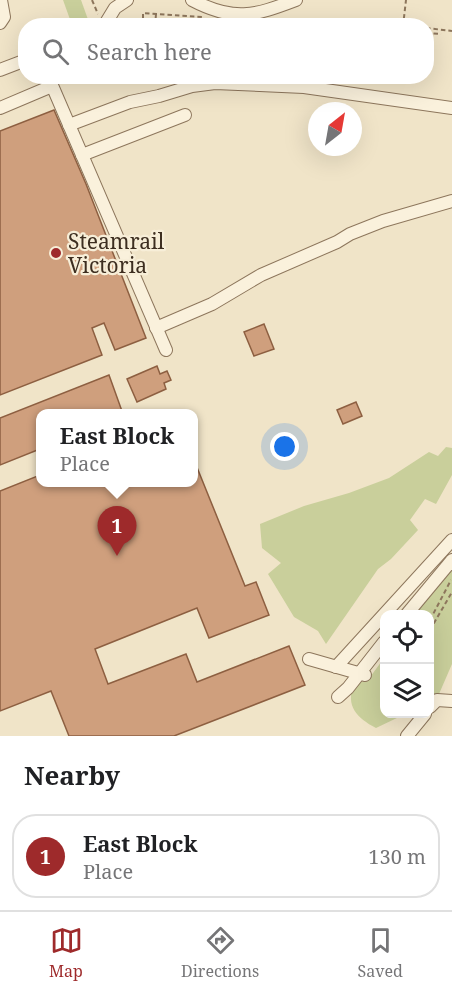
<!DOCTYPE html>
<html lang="en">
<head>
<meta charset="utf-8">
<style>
  body { margin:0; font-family:"Noto Serif",serif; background:#f6f6f6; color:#202124 }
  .controls { position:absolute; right:18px; bottom:18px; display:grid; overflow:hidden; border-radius:12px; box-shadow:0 6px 24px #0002 }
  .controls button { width:54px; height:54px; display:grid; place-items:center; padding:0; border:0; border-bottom:2px solid #e0e0e0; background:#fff; color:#202124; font:30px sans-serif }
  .compass { position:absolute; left:308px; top:102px; width:54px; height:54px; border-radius:50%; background:#fff; box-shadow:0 6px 24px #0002; rotate:31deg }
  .you { position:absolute; left:285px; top:447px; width:21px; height:21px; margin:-15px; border:4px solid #fff; border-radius:50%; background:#1a73e8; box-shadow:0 0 0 9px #1a73e833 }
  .badge { display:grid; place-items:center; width:39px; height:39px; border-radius:50%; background:#9e2a2b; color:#fff; font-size:20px; font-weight:700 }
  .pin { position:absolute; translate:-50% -50px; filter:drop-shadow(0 2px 3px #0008) }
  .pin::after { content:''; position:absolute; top:32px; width:21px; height:18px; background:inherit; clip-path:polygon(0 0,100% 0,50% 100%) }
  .popup { position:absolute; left:36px; top:409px; width:162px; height:78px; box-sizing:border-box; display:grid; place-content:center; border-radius:12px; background:#fff; filter:drop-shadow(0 2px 4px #0005); font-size:20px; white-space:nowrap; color:#757577 }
  .popup b { font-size:22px; color:#202124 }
  .popup::after { content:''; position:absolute; left:50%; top:100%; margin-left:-12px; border:12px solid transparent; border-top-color:#fff }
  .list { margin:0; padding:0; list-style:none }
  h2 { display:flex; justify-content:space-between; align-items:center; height:78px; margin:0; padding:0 24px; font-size:26px }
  h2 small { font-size:20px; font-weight:400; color:#757577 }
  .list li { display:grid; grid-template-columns:39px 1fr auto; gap:18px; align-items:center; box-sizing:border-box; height:84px; margin:0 12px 12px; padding:0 12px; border:2px solid #e0e0e0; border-radius:24px }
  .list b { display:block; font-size:22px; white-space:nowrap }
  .list p { margin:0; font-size:20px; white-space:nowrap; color:#757577 }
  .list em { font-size:20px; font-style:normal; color:#757577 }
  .icon { flex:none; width:33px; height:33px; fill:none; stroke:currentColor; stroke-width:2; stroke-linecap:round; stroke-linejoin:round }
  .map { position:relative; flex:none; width:452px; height:736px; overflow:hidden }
  .search { position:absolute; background:#fff; box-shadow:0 6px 24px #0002; left:18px; right:18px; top:18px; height:66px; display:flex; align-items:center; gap:15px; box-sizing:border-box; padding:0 21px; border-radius:24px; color:#757577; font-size:22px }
  .sheet { height:174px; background:#fff }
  nav { display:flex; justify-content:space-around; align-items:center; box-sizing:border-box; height:84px; border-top:2px solid #e0e0e0; background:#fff; font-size:16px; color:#757577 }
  nav a { display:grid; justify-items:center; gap:3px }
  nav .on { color:#9e2a2b }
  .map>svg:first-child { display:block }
  .green { fill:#c9cf9b }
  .building { fill:#cf9f7d; stroke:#8d5f41; stroke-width:1.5 }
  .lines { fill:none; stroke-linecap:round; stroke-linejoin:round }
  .minor-casing { stroke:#8d765c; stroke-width:14 }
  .path { stroke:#8d765c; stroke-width:2; stroke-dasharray:4.5 3; stroke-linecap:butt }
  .minor { stroke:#faf1dc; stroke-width:12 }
  .poi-dot { fill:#9e2a2b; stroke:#f7eed8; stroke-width:2 }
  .labels { text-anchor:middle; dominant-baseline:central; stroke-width:4.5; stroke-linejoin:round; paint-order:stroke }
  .poi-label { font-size:21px; fill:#3d2e20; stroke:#f7eed8; text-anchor:start }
</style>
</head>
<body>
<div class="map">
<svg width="452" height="736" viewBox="0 0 452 736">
  <rect width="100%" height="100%" fill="#f0e4c8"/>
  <!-- green -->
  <g class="green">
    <path d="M 63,0 L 81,0 L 90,25 L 72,25 Z"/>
    <path d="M 446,447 L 452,448 L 452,475 L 436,504 L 425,499 L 410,520 L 418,530 L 391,559 L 378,569 L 326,644 L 318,631 L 294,617 L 268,574 L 281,563 L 262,548 L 260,524 L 304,506 L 349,493 L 389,478 L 429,452 L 438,456 Z"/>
    <path d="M 452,564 L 452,664 L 439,694 L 430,696 L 430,614 L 413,614 Z"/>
    <path d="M 384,658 L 384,714 L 400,714 L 399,717 L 376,728 C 357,718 345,706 354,684 L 368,680 Z"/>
  </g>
  <!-- building -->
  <g class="building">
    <path d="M 54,110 L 86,184 L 146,338 L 115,350 L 104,323 L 92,328 L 102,355 L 0,395 L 0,131 Z"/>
    <path d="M 264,324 L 274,349 L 254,356 L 244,332 Z"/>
    <path d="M 157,366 L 160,374 L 167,371 L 171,380 L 164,383 L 166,389 L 137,402 L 127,379 Z"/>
    <path d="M 109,375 L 123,414 L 40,414 L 40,449 L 0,465 L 0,418 Z"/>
    <path d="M 356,402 L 362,416 L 343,424 L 337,410 Z"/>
    <path d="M 194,460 L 245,586 L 256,582 L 269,615 L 209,638 L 197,608 L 95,649 L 108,684 L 186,654 L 197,682 L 289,646 L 305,685 L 174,736 L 69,736 L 51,691 L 0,711 L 0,491 L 40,475 L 40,483 L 194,483 Z"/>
  </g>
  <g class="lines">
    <!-- minor casing -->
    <g class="minor-casing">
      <g id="minor">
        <path d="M 192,0 C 234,22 254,16 296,0"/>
        <path d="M 0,23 L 4,17 L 1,0"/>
        <path d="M 104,26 L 115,8 L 127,0"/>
        <path d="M 0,70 L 26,60"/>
        <path d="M 48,76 L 166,350"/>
        <path d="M 0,108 L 52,86"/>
        <path d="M 69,125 L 130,102 L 159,96 L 192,86 L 215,83 L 304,87 L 452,108"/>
        <path d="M 82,155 L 185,115"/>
        <path d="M 156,328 L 212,304 L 261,275 L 337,242 L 350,234 L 383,221 L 452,201"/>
        <path d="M 407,614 L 452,560"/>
        <path d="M 309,659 L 365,675"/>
        <path d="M 336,667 L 452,540"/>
        <path d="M 338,697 L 348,688 L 384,642"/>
        <path d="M 430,707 L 437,700 L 452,701"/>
        <path d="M 407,736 L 425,714"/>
      </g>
    </g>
    <!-- path -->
    <g class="path">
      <path d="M 92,0 L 98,14"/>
      <path d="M 143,20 L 223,26"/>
      <path d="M 267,22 L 312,26"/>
      <path d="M 143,26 L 143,13 L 202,17"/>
      <path d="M 155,26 L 156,14"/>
      <path d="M 403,26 L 406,0"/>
      <path d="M 426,28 L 452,31"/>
      <path d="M 426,33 L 441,34"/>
      <path d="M 430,620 L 451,580"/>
      <path d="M 430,630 L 452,592"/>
    </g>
    <!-- minor -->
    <use href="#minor" class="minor"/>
  </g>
  <!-- markers -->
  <circle class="poi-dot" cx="56" cy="253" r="6"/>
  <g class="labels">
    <!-- poi labels -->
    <g class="poi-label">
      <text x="68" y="241">Steamrail<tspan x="68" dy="24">Victoria</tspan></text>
    </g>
  </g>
</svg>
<div class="controls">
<button><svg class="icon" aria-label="locate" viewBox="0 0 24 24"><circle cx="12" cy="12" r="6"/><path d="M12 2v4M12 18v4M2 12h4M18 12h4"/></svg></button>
<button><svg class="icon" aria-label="layers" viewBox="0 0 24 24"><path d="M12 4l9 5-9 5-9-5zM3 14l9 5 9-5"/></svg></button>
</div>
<svg class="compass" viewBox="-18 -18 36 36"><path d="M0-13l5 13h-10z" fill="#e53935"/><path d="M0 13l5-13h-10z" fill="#757577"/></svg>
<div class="you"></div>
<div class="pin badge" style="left:117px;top:556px">1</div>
<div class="popup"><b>East Block</b>Place</div>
<div class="search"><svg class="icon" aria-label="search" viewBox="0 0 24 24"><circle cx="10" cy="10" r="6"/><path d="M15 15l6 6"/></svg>Search here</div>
</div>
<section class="sheet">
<h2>Nearby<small></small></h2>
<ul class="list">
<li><span class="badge">1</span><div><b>East Block</b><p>Place</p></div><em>130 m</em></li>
</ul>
</section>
<nav>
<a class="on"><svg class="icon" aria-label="map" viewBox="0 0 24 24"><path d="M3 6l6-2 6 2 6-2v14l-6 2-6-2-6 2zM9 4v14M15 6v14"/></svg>Map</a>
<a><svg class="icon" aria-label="directions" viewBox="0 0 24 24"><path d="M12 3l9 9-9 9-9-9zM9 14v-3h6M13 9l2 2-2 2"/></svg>Directions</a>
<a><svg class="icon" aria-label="saved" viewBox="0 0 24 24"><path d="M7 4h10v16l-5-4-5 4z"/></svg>Saved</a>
</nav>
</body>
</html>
